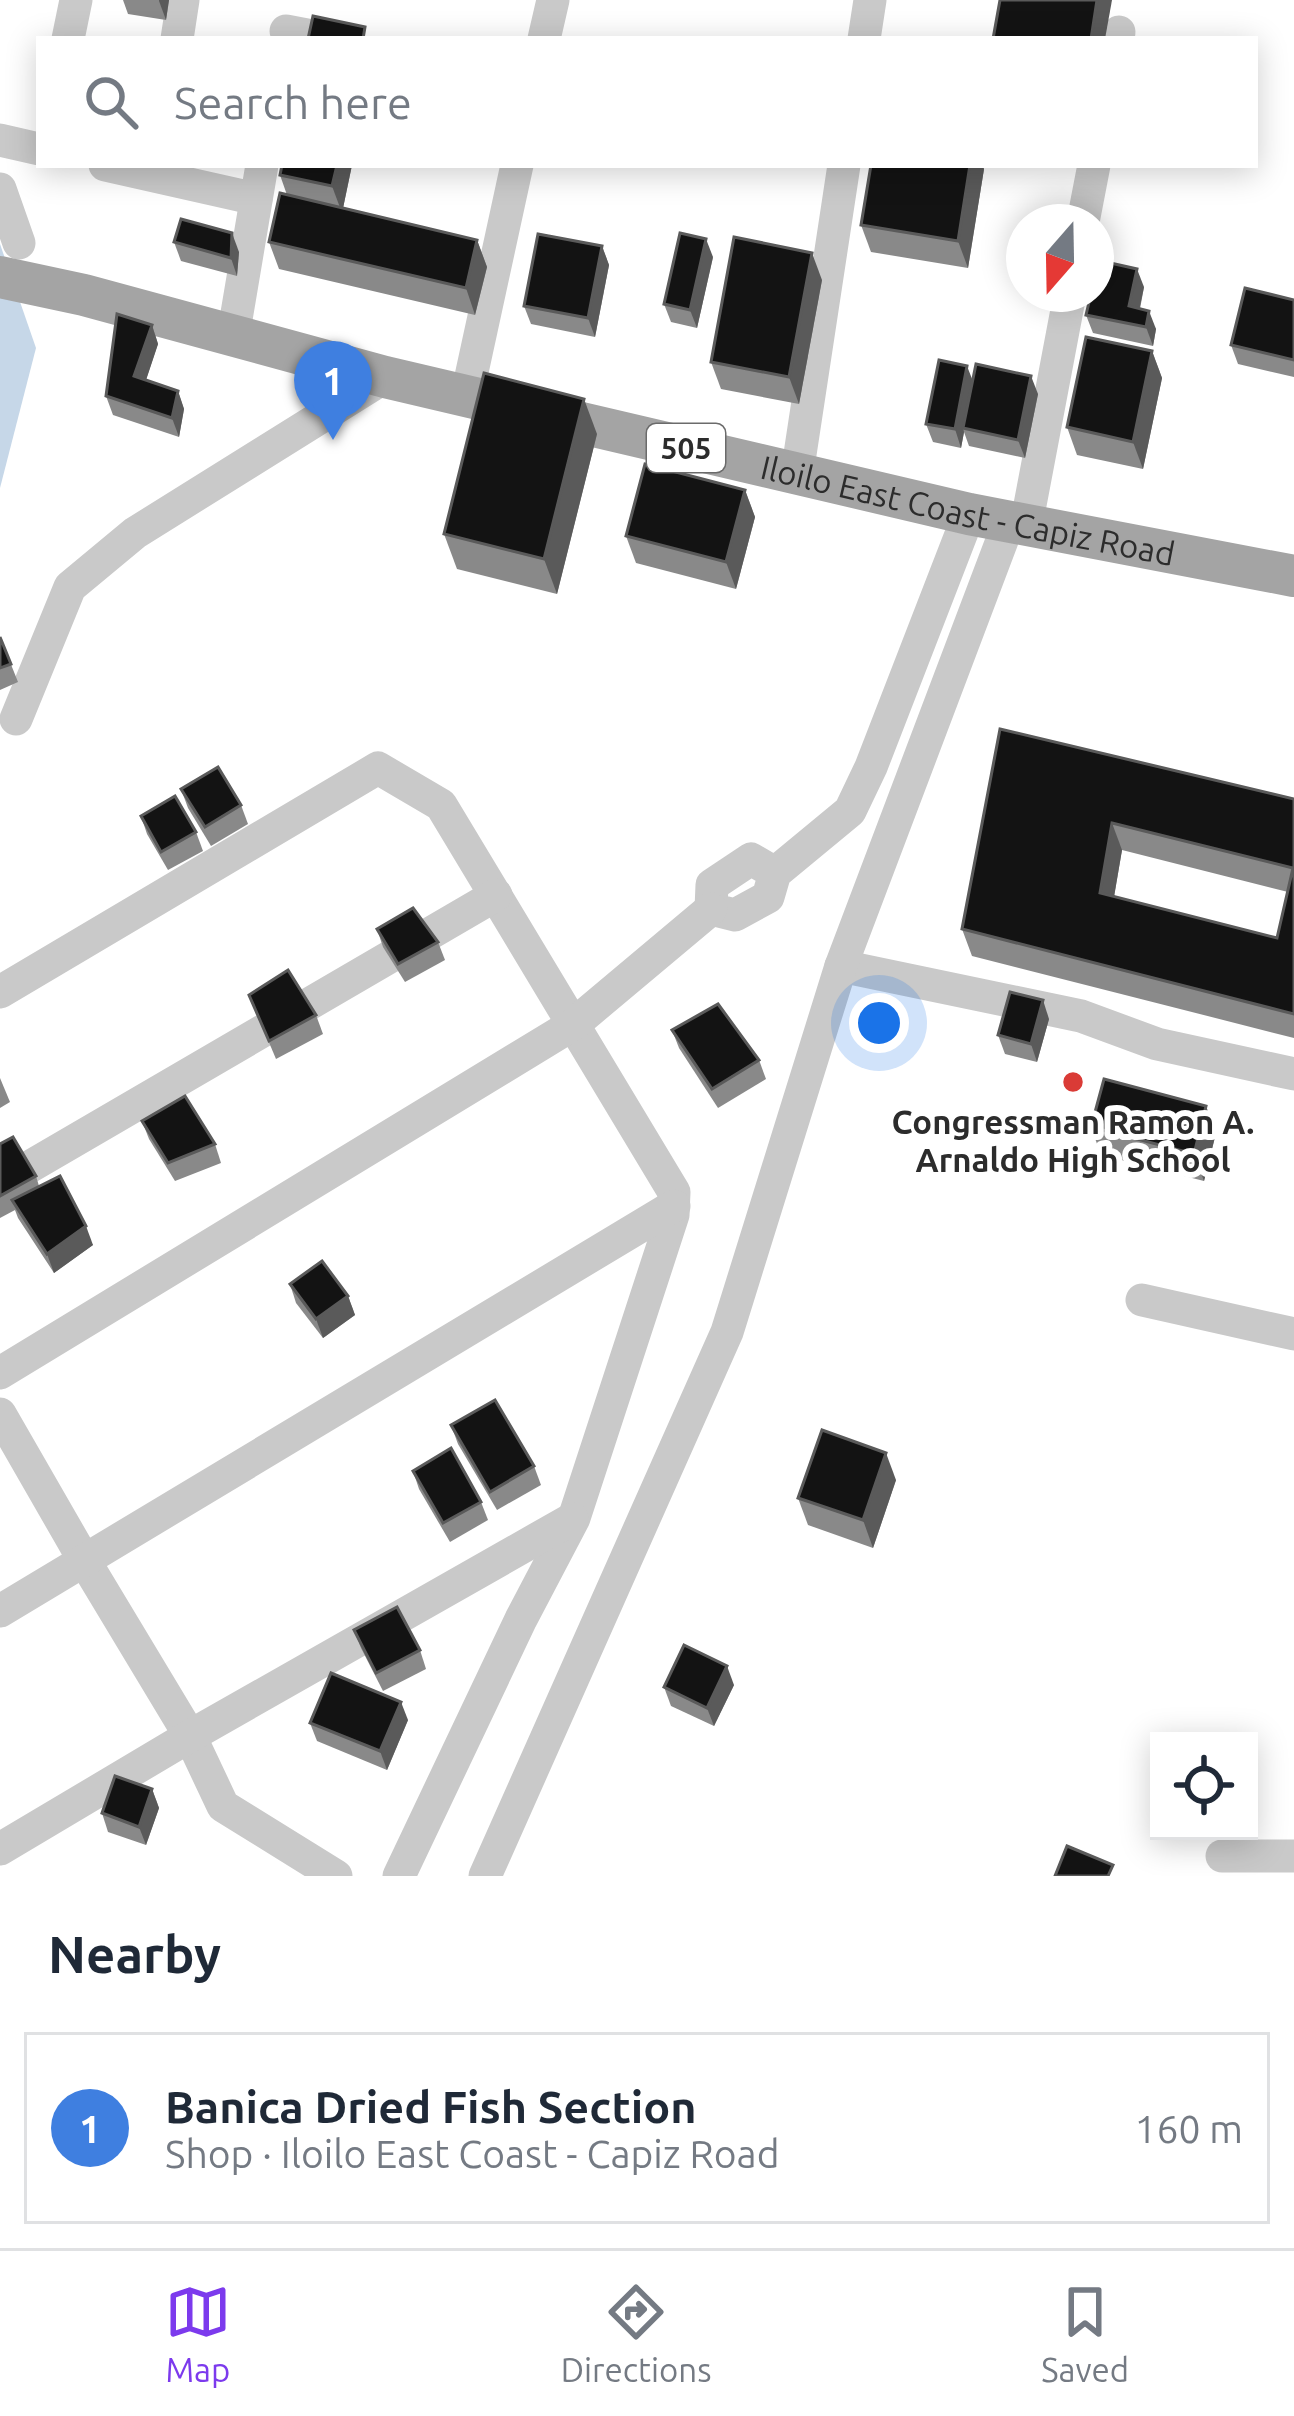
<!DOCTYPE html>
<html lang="en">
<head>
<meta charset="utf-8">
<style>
  body { margin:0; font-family:Ubuntu,sans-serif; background:#f2f2f3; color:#1f2937 }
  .controls { position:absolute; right:36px; bottom:36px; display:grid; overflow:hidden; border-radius:0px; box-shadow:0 6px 30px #0003 }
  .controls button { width:108px; height:108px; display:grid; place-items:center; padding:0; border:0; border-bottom:3px solid #e0e1e3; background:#fff; color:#1f2937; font:60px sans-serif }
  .compass { position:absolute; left:1006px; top:204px; width:108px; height:108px; border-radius:50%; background:#fff; box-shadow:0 6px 30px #0003; rotate:200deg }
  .you { position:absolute; left:879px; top:1023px; width:42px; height:42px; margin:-30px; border:9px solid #fff; border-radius:50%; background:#1a73e8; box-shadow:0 0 0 18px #1a73e833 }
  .badge { display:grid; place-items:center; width:78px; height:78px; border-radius:50%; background:#7c3aed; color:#fff; font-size:39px; font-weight:700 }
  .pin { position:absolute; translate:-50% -99px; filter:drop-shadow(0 3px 6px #0008) }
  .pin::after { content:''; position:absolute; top:63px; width:42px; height:36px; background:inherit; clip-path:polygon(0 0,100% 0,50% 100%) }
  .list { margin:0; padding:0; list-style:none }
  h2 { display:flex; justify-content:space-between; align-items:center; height:156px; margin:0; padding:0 48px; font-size:51px }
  h2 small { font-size:39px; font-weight:400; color:#747a83 }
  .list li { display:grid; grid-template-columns:78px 1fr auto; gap:36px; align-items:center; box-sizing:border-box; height:192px; margin:0 24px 24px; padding:0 24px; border:3px solid #e0e1e3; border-radius:0px }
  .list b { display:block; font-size:45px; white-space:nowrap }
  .list p { margin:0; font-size:39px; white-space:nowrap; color:#747a83 }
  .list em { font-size:39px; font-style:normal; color:#747a83 }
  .icon { flex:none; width:66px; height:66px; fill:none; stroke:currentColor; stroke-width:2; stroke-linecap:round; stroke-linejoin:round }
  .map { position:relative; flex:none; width:1294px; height:1876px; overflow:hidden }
  .search { position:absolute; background:#fff; box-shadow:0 6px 30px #0003; left:36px; right:36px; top:36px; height:132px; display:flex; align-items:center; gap:30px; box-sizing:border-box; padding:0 42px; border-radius:0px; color:#747a83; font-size:45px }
  .sheet { height:372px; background:#fff }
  nav { display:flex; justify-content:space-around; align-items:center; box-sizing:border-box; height:168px; border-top:3px solid #e0e1e3; background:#fff; font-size:33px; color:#747a83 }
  nav a { display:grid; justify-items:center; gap:6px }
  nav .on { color:#7c3aed }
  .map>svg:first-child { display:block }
  .water { fill:#c6d7e8 }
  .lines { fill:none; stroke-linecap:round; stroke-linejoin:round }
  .minor { stroke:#c9c9c9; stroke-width:33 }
  .major { stroke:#a4a4a4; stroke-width:42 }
  .wall { fill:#898989; fill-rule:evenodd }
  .shaded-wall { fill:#5a5a5a }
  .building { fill:#131313; stroke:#5a5a5a; stroke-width:3; fill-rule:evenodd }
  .poi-dot { fill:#da3b36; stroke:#fff; stroke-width:4.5 }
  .labels { text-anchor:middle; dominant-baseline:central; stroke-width:12; stroke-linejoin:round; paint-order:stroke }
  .shield { fill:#fff; stroke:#6b6b6b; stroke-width:3 }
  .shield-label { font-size:30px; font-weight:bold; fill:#2c2c2c }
  .street-label { font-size:33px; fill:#2c2c2c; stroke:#fff }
  .poi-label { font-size:33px; font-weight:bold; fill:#2c2c2c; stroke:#fff }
</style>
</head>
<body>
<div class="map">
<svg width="1294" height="1876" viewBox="0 0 1294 1876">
  <rect width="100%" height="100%" fill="#fff"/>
  <!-- water -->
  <path class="water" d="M 0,244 L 36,348 L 0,488 Z"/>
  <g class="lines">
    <!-- minor -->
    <g class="minor">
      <path d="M 286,31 L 328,39"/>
      <path d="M 68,39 L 76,0"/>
      <path d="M 177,39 L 183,0"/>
      <path d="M 544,39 L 553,0"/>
      <path d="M 864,39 L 870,0"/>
      <path d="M 1118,39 L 1119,32"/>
      <path d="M 0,140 L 39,149"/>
      <path d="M 105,165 L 256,199"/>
      <path d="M 0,189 L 19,243"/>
      <path d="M 1083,222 L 1094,165"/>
      <path d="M 233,337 L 262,165"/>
      <path d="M 467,395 L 517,165"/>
      <path d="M 797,474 L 844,165"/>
      <path d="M 1026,526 L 1070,294"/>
      <path d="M 16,719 L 70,587 L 135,533 L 385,377"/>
      <path d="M 775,873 L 751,859 L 712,885 L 711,909 L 735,915 L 768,897 L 775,873 L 850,811 L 871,767 L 969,514"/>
      <path d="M 841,966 L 1081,1016 L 1157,1044 L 1294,1074"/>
      <path d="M 0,992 L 378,768 L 441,805 L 674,1192 L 673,1215 L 574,1518 L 521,1619 L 399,1876"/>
      <path d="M 0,1184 L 496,895"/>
      <path d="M 1142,1300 L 1294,1334"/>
      <path d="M 0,1373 L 574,1024 L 711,909"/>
      <path d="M 0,1414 L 84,1560 L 190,1736 L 223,1806 L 336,1876"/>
      <path d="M 0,1611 L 674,1206"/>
      <path d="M 0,1849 L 190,1736 L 572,1519"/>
      <path d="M 1222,1856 L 1294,1856"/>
      <path d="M 485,1876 L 727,1332 L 841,966 L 1009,522"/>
    </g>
    <!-- major -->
    <path class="major" id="s1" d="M 0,277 L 84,295 L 385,377 L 969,514 L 1294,576"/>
  </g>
  <!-- wall -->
  <g class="wall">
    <path d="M 123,0 L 169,0 L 166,20 L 128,14 Z"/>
    <path d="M 282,165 L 352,165 L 343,208 L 477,240 L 487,267 L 475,315 L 279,269 L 269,242 L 287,195 L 280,175 Z"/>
    <path d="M 984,169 L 968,268 L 871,252 L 861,225 Z"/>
    <path d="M 174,242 L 239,252 L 237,276 L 181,261 Z"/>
    <path d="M 602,246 L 609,265 L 595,337 L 531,324 L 524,306 Z"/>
    <path d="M 713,257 L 697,328 L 671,322 L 664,304 Z"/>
    <path d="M 822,280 L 799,404 L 721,389 L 711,362 Z"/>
    <path d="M 1144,287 L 1140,309 L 1156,329 L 1153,346 L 1093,333 L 1086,315 Z"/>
    <path d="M 1294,300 L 1294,377 L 1238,364 L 1231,345 Z"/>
    <path d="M 152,325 L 158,344 L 146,380 L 178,391 L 184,409 L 179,437 L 113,415 L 106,396 Z"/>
    <path d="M 1152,351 L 1162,378 L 1143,469 L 1077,455 L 1067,427 Z"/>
    <path d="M 972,381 L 1038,394 L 1025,458 L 969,446 L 964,432 L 961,448 L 933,442 L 926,424 Z"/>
    <path d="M 597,434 L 557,594 L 457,569 L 444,534 Z"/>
    <path d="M 745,490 L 755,517 L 736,589 L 636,563 L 626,536 Z"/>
    <path d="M 0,637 L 18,682 L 0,690 Z"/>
    <path d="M 1000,729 L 1294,799 L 1294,1038 L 972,956 L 962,929 ZM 1122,850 L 1288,892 L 1277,938 L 1114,897 Z"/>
    <path d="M 181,789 L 241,805 L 248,824 L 211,846 L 188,808 Z"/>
    <path d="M 141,816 L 196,832 L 203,851 L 168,870 L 147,834 Z"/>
    <path d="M 377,929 L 438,942 L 445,960 L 405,982 L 383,947 Z"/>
    <path d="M 249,995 L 316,1015 L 323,1034 L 276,1059 Z"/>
    <path d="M 1049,1019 L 1037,1062 L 1005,1054 L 998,1035 Z"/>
    <path d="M 672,1030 L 759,1060 L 766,1079 L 718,1108 L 679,1048 Z"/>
    <path d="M 0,1078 L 10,1102 L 0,1108 Z"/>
    <path d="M 142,1121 L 215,1144 L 221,1163 L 175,1181 L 149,1139 Z"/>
    <path d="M 1091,1127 L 1216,1133 L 1204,1181 L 1101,1155 Z"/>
    <path d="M 0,1144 L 36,1176 L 39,1186 L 93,1245 L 54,1273 L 18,1218 L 15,1210 L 0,1218 Z"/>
    <path d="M 290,1284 L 348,1296 L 355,1315 L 323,1338 L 296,1303 Z"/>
    <path d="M 451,1425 L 534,1466 L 541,1485 L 497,1510 L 458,1444 Z"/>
    <path d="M 413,1471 L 481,1502 L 488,1520 L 450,1542 L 419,1489 Z"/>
    <path d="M 896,1480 L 873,1548 L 808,1525 L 798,1498 Z"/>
    <path d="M 354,1630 L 420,1650 L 426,1669 L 383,1691 L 361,1648 Z"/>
    <path d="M 734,1685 L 714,1726 L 671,1706 L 664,1687 Z"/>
    <path d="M 408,1720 L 387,1770 L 317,1741 L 310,1723 Z"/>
    <path d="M 152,1789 L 159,1808 L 146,1845 L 108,1832 L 102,1813 Z"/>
  </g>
  <!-- shaded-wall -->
  <g class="shaded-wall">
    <path d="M 159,0 L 169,0 L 166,20 L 159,1 Z"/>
    <path d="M 1097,0 L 1112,0 L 1105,39 L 1091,39 Z"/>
    <path d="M 337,165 L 352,165 L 342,213 L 332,186 Z"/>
    <path d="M 970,165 L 983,165 L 984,169 L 968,268 L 958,241 Z"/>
    <path d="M 232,233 L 239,252 L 237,276 L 231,258 Z"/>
    <path d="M 706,239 L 713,257 L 697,328 L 690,310 Z"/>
    <path d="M 477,240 L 487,267 L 475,315 L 466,288 Z"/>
    <path d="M 602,246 L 609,265 L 595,337 L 588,318 Z"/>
    <path d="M 812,253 L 822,280 L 799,404 L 789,377 Z"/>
    <path d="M 1137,269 L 1144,287 L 1136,325 L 1129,306 Z"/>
    <path d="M 1149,311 L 1156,329 L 1153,346 L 1146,327 Z"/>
    <path d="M 152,325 L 158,344 L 141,395 L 134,376 Z"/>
    <path d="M 1152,351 L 1162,378 L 1143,469 L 1133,442 Z"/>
    <path d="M 967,366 L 974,384 L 963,428 L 964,432 L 961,448 L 955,429 Z"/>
    <path d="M 1031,376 L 1038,394 L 1025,458 L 1018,440 Z"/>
    <path d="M 178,391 L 184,409 L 179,437 L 172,418 Z"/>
    <path d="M 584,399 L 597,434 L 557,594 L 544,559 Z"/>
    <path d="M 745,490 L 755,517 L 736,589 L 726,562 Z"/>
    <path d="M 1112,823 L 1122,850 L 1110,920 L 1100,893 Z"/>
    <path d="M 1043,1000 L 1049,1019 L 1037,1062 L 1031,1044 Z"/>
    <path d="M 1206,1106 L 1216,1133 L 1204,1181 L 1194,1154 Z"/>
    <path d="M 86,1226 L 93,1245 L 54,1273 L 47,1254 Z"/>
    <path d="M 348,1296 L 355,1315 L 323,1338 L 316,1319 Z"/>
    <path d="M 886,1453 L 896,1480 L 873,1548 L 863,1520 Z"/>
    <path d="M 727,1666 L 734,1685 L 714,1726 L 707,1708 Z"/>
    <path d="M 401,1702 L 408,1720 L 387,1770 L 380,1751 Z"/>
    <path d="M 152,1789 L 159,1808 L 146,1845 L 139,1827 Z"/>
  </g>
  <!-- building -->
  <g class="building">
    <path d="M 1000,0 L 1097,0 L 1091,39 L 993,39 Z"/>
    <path d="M 313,16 L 365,27 L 363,39 L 308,39 Z"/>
    <path d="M 282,165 L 337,165 L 332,186 L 280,175 Z"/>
    <path d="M 871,165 L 970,165 L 958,241 L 861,225 Z"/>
    <path d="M 280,193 L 477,240 L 466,288 L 269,242 Z"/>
    <path d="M 181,219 L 232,233 L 231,258 L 174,242 Z"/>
    <path d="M 680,233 L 706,239 L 690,310 L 664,304 Z"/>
    <path d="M 538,234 L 602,246 L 588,318 L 524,306 Z"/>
    <path d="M 734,237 L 812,253 L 789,377 L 711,362 Z"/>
    <path d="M 1097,260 L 1137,269 L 1129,306 L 1149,311 L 1146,327 L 1086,315 L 1091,294 L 1096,294 Z"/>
    <path d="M 1245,288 L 1294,300 L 1294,360 L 1231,345 Z"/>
    <path d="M 117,314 L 152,325 L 134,376 L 178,391 L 172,418 L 106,396 Z"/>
    <path d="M 1086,337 L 1152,351 L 1133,442 L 1067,427 Z"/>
    <path d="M 939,360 L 967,366 L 955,429 L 926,424 Z"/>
    <path d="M 976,364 L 1031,376 L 1018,440 L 963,428 Z"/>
    <path d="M 484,373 L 584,399 L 544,559 L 444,534 Z"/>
    <path d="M 645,464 L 745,490 L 726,562 L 626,536 Z"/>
    <path d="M 0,637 L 11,664 L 0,668 Z"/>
    <path d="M 1000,729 L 1294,799 L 1294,1014 L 962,929 ZM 1112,823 L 1293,868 L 1277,938 L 1100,893 Z"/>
    <path d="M 218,767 L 241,805 L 205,827 L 181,789 Z"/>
    <path d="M 175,796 L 196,832 L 161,852 L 141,816 Z"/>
    <path d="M 413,908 L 438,942 L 398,964 L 377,929 Z"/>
    <path d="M 288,970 L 316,1015 L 269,1041 L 249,995 Z"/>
    <path d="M 1010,992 L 1043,1000 L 1031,1044 L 998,1035 Z"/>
    <path d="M 718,1004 L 759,1060 L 712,1089 L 672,1030 Z"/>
    <path d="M 1104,1079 L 1206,1106 L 1194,1154 L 1091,1127 Z"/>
    <path d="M 185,1096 L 215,1144 L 168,1163 L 142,1121 Z"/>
    <path d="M 13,1137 L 36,1176 L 0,1196 L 0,1144 Z"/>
    <path d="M 60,1176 L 86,1226 L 47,1254 L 12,1200 Z"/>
    <path d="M 322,1261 L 348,1296 L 316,1319 L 290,1284 Z"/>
    <path d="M 495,1400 L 534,1466 L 490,1492 L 451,1425 Z"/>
    <path d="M 822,1430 L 886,1453 L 863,1520 L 798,1498 Z"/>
    <path d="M 451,1448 L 481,1502 L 443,1523 L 413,1471 Z"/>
    <path d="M 397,1607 L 420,1650 L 376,1673 L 354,1630 Z"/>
    <path d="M 684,1645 L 727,1666 L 707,1708 L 664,1687 Z"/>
    <path d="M 331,1673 L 401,1702 L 380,1751 L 310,1723 Z"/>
    <path d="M 115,1776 L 152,1789 L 139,1827 L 102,1813 Z"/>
    <path d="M 1067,1846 L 1113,1865 L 1108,1876 L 1055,1876 Z"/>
  </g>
  <!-- markers -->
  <circle class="poi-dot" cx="1073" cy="1082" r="12"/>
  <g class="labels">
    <!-- shield labels -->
    <rect class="shield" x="647" y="424" width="78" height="48" rx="9"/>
    <g class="shield-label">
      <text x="686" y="448">505</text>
    </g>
    <!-- street labels -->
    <g class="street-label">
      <text stroke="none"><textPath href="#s1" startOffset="996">Iloilo East Coast - Capiz Road</textPath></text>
    </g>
    <!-- poi labels -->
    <g class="poi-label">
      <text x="1073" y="1121">Congressman Ramon A.<tspan x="1073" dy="38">Arnaldo High School</tspan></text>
    </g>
  </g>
</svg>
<div class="controls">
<button><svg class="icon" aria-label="locate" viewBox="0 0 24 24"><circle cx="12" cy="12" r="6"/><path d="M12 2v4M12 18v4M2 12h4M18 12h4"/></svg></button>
</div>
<svg class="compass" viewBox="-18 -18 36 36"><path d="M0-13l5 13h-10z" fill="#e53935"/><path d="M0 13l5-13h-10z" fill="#747a83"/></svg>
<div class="you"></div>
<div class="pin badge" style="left:333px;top:440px;background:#3f7fe0">1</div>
<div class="search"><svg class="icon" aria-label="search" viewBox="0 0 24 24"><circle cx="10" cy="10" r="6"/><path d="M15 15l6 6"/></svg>Search here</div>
</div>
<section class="sheet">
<h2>Nearby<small></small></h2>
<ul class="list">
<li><span class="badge" style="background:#3f7fe0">1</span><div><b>Banica Dried Fish Section</b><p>Shop · Iloilo East Coast - Capiz Road</p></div><em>160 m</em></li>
</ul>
</section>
<nav>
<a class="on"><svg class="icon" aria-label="map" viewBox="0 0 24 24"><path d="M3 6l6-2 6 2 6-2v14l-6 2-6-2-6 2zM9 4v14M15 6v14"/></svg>Map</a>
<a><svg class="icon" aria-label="directions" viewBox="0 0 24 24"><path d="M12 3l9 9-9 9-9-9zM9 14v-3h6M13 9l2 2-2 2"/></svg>Directions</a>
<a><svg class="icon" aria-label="saved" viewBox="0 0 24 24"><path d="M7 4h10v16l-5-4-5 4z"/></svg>Saved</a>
</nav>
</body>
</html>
